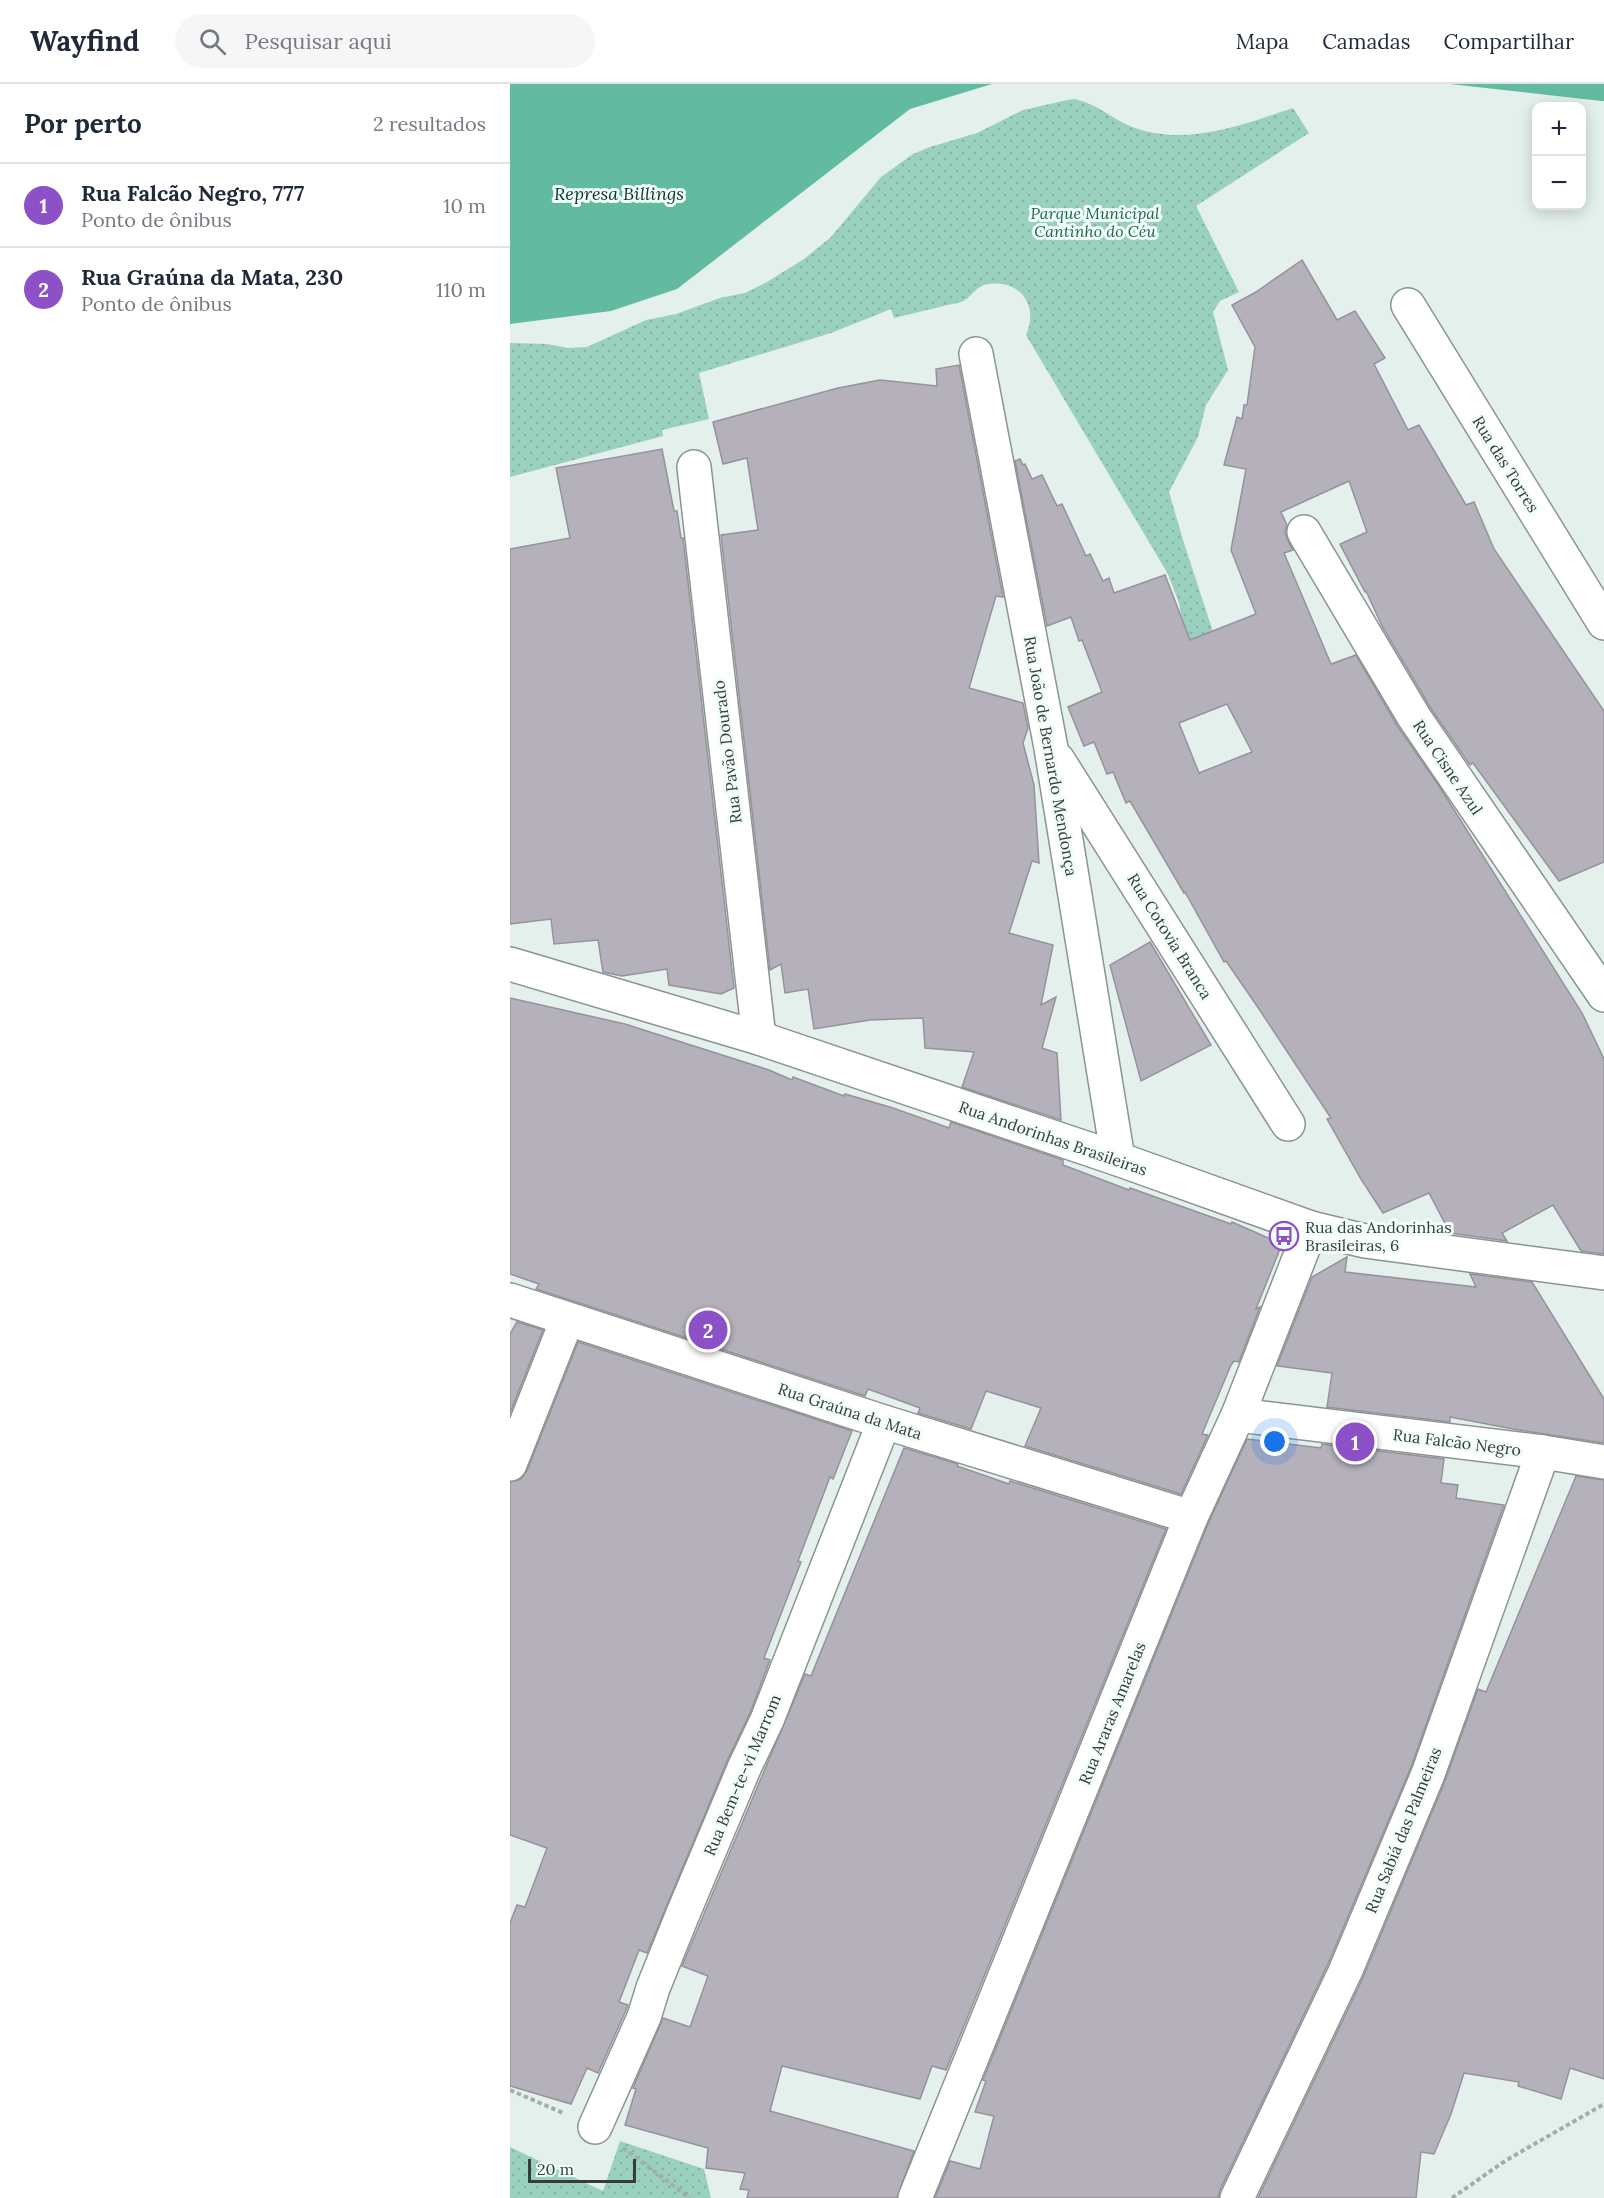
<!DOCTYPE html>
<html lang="pt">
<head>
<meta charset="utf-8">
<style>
  body { margin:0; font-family:Lora,serif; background:#f6f6f7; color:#1f2937 }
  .controls { position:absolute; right:18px; top:18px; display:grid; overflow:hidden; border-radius:12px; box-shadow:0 3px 15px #0003 }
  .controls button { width:54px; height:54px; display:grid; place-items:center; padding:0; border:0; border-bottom:2px solid #e0e1e3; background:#fff; color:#1f2937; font:30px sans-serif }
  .scale { position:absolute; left:18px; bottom:15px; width:108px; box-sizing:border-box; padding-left:6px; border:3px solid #373c3a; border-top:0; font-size:16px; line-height:21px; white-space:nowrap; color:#373c3a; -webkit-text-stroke:4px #f1fdf9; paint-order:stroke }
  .you { position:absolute; left:765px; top:1358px; width:21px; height:21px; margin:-15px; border:4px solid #fff; border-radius:50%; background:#1a73e8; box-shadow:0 0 0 9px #1a73e833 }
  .badge { display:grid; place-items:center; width:39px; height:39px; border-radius:50%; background:#8d51c7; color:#fff; font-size:20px; font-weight:700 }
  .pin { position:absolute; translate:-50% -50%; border:3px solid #fff; box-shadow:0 2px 6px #0006 }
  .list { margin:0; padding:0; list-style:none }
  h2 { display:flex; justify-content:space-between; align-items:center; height:78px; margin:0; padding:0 24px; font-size:26px }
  h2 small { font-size:20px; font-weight:400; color:#747a83 }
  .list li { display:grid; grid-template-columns:39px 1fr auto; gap:18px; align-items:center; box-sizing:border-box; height:84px; padding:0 24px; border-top:2px solid #e0e1e3 }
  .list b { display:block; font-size:22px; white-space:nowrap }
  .list p { margin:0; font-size:20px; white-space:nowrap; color:#747a83 }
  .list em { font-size:20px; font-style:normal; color:#747a83 }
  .icon { flex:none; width:33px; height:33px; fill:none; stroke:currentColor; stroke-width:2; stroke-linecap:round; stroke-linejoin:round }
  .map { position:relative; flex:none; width:1094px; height:2114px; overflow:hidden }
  header { display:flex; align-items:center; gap:36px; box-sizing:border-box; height:84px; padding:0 30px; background:#fff; border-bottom:2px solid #e0e1e3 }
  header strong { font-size:28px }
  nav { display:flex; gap:33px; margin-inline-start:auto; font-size:21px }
  .search { width:420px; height:54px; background:#f6f6f7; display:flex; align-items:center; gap:15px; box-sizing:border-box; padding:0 21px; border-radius:33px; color:#747a83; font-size:22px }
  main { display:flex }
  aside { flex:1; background:#fff }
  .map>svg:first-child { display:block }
  .park { fill:url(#park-dots) }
  .water { fill:#62bba1 }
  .building { fill:#b5b1bb; stroke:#96929b; stroke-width:1.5; fill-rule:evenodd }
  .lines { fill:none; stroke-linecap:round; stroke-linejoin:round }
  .minor-casing { stroke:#8a9591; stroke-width:36 }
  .path { stroke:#a4adaa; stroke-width:4; stroke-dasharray:4.5 3; stroke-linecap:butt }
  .minor { stroke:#fff; stroke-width:33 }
  .labels { text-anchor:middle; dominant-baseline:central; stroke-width:6; stroke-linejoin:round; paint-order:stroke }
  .park-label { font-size:16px; font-style:italic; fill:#1f6452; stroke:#f1fdf9 }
  .street-label { font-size:16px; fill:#373c3a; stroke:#f1fdf9 }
  .poi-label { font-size:16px; fill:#373c3a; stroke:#f1fdf9; text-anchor:start }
  .water-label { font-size:18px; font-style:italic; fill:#0b362a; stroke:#f1fdf9 }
</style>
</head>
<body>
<header>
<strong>Wayfind</strong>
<div class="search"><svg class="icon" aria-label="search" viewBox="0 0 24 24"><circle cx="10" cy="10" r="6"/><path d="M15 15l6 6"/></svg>Pesquisar aqui</div>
<nav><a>Mapa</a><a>Camadas</a><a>Compartilhar</a></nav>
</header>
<main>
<aside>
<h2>Por perto<small>2 resultados</small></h2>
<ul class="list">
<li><span class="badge">1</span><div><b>Rua Falcão Negro, 777</b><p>Ponto de ônibus</p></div><em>10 m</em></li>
<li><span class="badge">2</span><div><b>Rua Graúna da Mata, 230</b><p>Ponto de ônibus</p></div><em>110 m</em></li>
</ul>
</aside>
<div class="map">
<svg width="1094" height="2114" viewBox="0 0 1094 2114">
  <defs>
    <pattern id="park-dots" width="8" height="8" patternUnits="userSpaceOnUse" patternTransform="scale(1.5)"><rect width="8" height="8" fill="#9ad1be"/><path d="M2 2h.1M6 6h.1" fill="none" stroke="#85b4a4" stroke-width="1.8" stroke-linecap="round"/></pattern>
  </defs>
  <rect width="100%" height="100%" fill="#e4f0ec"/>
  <!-- park -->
  <g class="park">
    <path d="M 562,15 C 583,17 601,34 620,42 C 675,64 732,41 783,24 L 799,49 L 686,122 L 729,208 L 710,217 L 703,228 L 718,286 L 696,321 L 688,353 L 659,408 L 673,456 L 707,560 L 678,571 L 669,519 L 658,490 L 516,251 C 529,222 511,196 479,200 C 466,201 463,212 453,217 C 447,220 440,220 434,222 C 417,226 401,230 384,234 L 381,225 L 321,249 L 189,289 L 199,335 L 152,346 L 153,352 L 0,393 L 0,259 L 37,260 L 58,264 L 77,263 L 136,236 L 166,230 L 210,214 L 235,209 L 257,198 L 294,175 L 321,153 L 371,93 L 403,70 L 420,63 L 467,49 L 513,26 Z"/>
    <path d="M 110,2057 L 194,2085 L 201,2114 L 0,2114 L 0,2063 L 93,2107 Z"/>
  </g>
  <!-- water -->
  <g class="water">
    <path d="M 0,0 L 482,0 L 400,25 L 167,205 L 101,227 L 0,240 Z"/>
    <path d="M 940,0 L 1094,0 L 1094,17 L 1091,17 Z"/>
  </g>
  <!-- building -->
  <g class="building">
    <path d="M 792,176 L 827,236 L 845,227 L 875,274 L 864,280 L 898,346 L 909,341 L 956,421 L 964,418 L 984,465 L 1094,627 L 1094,778 L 1049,797 L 963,679 L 960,681 L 920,623 L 872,542 L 856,507 L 855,508 L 830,460 L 857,448 L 839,397 L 771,428 L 777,441 L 775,449 L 778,457 L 783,466 L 774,469 L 821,580 L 846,571 L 888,643 L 929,702 L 1072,929 L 1094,975 L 1094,1170 L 1071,1167 L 1043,1121 L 992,1149 L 997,1157 L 940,1149 L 919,1109 L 873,1129 L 851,1095 L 817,1035 L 821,1034 L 747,922 L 716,877 L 714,878 L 675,808 L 674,809 L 620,717 L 616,719 L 603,688 L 597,690 L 584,658 L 574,662 L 558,623 L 592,608 L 572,556 L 569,557 L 561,533 L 537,542 L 505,377 L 510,375 L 513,381 L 515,380 L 522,395 L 532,391 L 547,422 L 552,420 L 576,472 L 580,470 L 593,497 L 599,494 L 604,509 L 655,491 L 680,556 L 746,530 L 721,466 L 736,385 L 714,381 L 727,333 L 732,335 L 734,321 L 737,321 L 745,263 L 722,221 L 746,208 ZM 717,620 L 742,668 L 689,689 L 669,639 Z"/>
    <path d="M 449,281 L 493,513 L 486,512 L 459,604 L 513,619 L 518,644 L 513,659 L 524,701 L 529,779 L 522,777 L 499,849 L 543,861 L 531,921 L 546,913 L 532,964 L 547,969 L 551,1036 L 452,1003 L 464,968 L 415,964 L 413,934 L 360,936 L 304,945 L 298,905 L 275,909 L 271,880 L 260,886 L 211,451 L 248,446 L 237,374 L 213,380 L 203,338 L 328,304 L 370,296 L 427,302 L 426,285 Z"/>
    <path d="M 152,365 L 164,427 L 167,427 L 171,454 L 173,454 L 224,904 L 211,910 L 159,901 L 157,885 L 112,892 L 93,888 L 88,856 L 44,860 L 41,835 L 0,840 L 0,465 L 60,454 L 46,384 Z"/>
    <path d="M 640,858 L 701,961 L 631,997 L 600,881 Z"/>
    <path d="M 0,914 L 115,940 L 259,986 L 282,996 L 283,993 L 334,1012 L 335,1010 L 383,1024 L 439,1044 L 441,1038 L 553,1076 L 553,1081 L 619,1106 L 620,1104 L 637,1110 L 721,1140 L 722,1138 L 772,1160 L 746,1225 L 750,1223 L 729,1278 L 724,1277 L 721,1281 L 692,1350 L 698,1351 L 671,1410 L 515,1362 L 531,1324 L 476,1307 L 461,1345 L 408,1329 L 410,1324 L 358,1305 L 355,1312 L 26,1205 L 29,1200 L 0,1190 Z"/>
    <path d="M 837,1173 L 835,1188 L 966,1203 L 960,1190 L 1022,1198 L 1094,1315 L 1094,1359 L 1003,1345 L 940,1333 L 940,1338 L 817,1323 L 822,1289 L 767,1282 L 802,1193 Z"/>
    <path d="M 7,1238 L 33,1246 L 0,1329 L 0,1250 Z"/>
    <path d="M 68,1258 L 342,1347 L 323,1395 L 320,1393 L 288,1477 L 291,1478 L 254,1574 L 260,1576 L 240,1629 L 218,1675 L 137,1869 L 129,1866 L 109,1918 L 118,1921 L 116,1926 L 88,1989 L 77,1984 L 61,2020 L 0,2002 L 0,1839 L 7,1821 L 15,1823 L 37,1764 L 0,1751 L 0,1398 L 11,1395 L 17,1387 Z"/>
    <path d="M 737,1355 L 811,1364 L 812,1360 L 934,1375 L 931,1399 L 948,1401 L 946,1414 L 994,1421 L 901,1683 L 818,1880 L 710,2106 L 708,2114 L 425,2114 L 440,2077 L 470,2085 L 484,2032 L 465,2028 L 476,1997 L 473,1996 L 698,1440 Z"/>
    <path d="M 394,1364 L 448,1380 L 447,1382 L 499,1400 L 500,1397 L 656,1445 L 436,1986 L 422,1982 L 410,2015 L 272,1982 L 260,2027 L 404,2067 L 387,2114 L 237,2114 L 239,2106 L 230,2105 L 235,2089 L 196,2084 L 198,2064 L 115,2041 L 126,2005 L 123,2004 L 153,1934 L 180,1943 L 198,1892 L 172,1882 L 295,1590 L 301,1592 Z"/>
    <path d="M 1066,1392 L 1094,1396 L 1094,1995 L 1060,1984 L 1051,2015 L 1008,2002 L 1009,1998 L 954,1989 L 941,2030 L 924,2070 L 911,2068 L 906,2114 L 748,2114 L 852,1896 L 935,1697 L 968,1605 L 976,1608 Z"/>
  </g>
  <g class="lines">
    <!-- minor casing -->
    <g class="minor-casing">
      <g id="minor">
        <path d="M 898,221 L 1094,539"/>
        <path d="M 466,270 L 541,664 L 608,1075"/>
        <path d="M 184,383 L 249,954"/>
        <path d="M 794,448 L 904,633 L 1094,911"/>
        <path d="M 548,676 L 778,1040"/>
        <path d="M 0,880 L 249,954 L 608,1075 L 801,1144 L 855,1157 L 1094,1189"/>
        <path d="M 0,1216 L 374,1338 L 681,1433"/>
        <path d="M 728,1331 L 1033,1368 L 1094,1378"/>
        <path d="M 0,1380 L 57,1236"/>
        <path d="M 85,2043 L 134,1933 L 143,1904 L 172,1832 L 235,1682 L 257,1636 L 374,1338"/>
        <path d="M 405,2114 L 681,1433 L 728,1331 L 801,1144"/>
        <path d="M 727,2114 L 835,1888 L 918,1690 L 1033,1368"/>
      </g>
    </g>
    <!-- path -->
    <g class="path">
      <path d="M 0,2006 L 53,2029"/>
      <path d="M 113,2064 L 180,2114"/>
      <path d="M 942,2114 L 995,2077 L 1094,2020"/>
    </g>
    <!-- minor -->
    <use href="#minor" class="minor"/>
  </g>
  <!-- icons -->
  <defs>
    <g id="bus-ring" transform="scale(1.5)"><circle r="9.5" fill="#f1fdf9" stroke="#8d51c7" stroke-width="1.5"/><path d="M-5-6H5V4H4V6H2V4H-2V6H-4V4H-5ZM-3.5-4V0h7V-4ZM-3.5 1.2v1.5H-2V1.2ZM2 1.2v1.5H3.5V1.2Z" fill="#8d51c7"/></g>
  </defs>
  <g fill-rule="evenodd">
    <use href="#bus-ring" x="774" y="1152"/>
  </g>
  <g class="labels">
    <!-- park labels -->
    <g class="park-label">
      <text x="585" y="129">Parque Municipal<tspan x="585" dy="18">Cantinho do Céu</tspan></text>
    </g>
    <!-- street labels -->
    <g class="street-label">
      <text transform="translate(996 380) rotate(58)">Rua das Torres</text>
      <text transform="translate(217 668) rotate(-97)">Rua Pavão Dourado</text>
      <text transform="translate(541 672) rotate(80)">Rua João de Bernardo Mendonça</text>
      <text transform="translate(938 683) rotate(56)">Rua Cisne Azul</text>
      <text transform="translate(660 852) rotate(58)">Rua Cotovia Branca</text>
      <text transform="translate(543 1054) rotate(19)">Rua Andorinhas Brasileiras</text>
      <text transform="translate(340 1327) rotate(18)">Rua Graúna da Mata</text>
      <text transform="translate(947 1358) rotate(7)">Rua Falcão Negro</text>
      <text transform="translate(602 1629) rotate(-68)">Rua Araras Amarelas</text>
      <text transform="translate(232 1691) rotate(-67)">Rua Bem-te-vi Marrom</text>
      <text transform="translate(893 1746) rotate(-68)">Rua Sabiá das Palmeiras</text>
    </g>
    <!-- poi labels -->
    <g class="poi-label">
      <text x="795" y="1143">Rua das Andorinhas<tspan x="795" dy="18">Brasileiras, 6</tspan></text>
    </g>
    <!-- water labels -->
    <g class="water-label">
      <text x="109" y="109">Represa Billings</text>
    </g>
  </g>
</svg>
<div class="controls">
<button>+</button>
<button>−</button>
</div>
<div class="scale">20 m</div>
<div class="you"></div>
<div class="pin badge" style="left:845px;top:1358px">1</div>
<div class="pin badge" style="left:198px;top:1246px">2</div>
</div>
</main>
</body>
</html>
